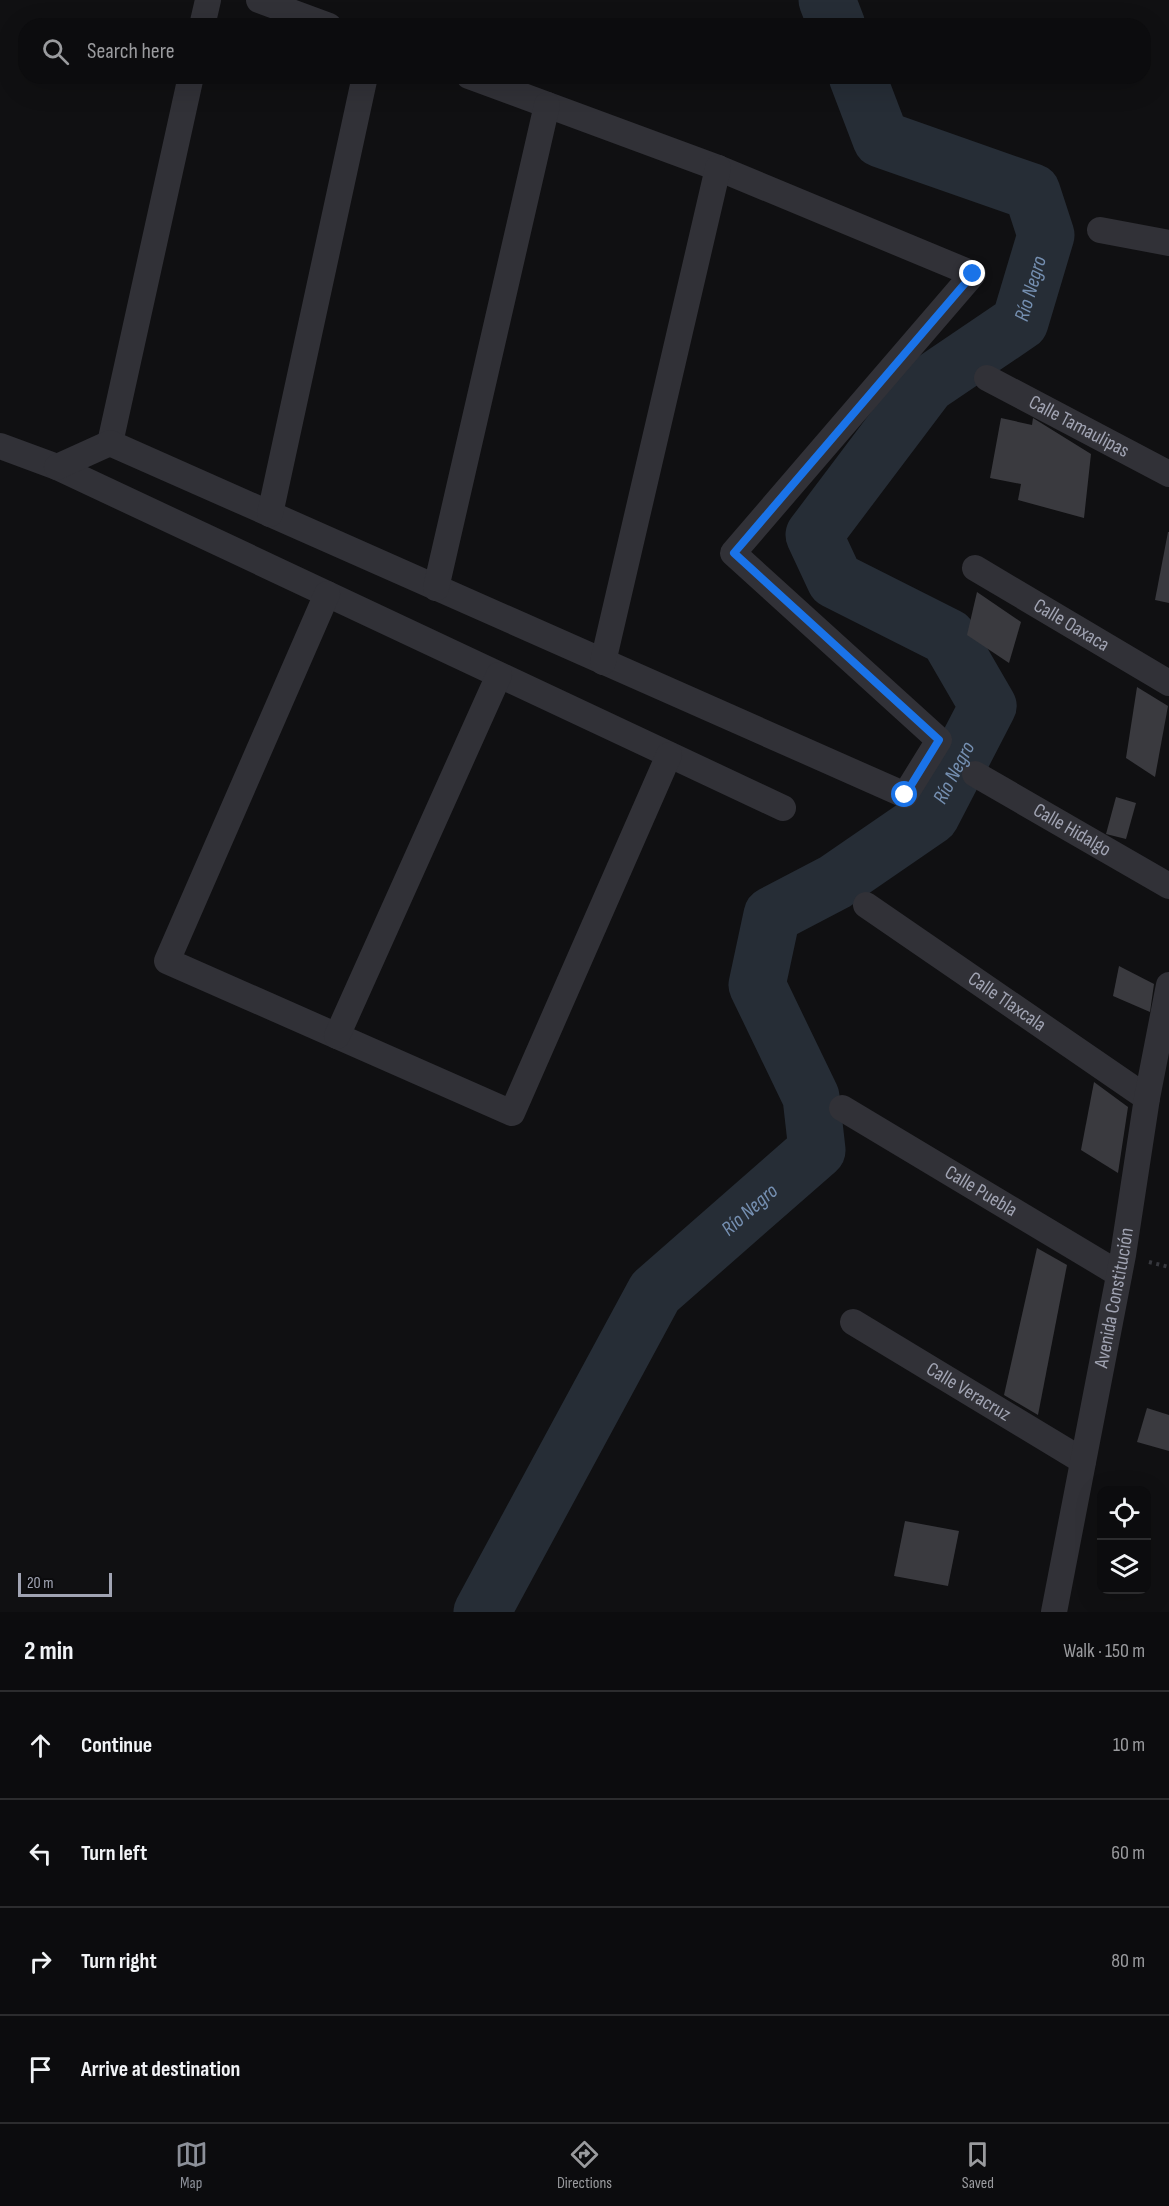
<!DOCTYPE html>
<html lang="en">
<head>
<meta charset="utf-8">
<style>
  body { margin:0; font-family:"Sofia Sans Condensed",sans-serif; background:#1a1a1c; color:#f1f3f6 }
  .controls { position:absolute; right:18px; bottom:18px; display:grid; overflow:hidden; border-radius:12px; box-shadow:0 6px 24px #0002 }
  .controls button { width:54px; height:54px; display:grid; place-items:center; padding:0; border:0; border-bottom:2px solid #2c2c2e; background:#0c0c0e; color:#f1f3f6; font:30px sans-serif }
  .scale { position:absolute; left:18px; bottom:15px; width:94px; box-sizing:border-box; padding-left:6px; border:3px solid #a1a4b3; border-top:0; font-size:16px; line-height:21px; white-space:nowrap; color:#a1a4b3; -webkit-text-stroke:4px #0b0b0d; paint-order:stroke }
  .stop { position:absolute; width:18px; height:18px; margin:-14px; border:4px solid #1a73e8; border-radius:50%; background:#fff }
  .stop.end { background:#1a73e8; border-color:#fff; box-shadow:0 2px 6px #0008 }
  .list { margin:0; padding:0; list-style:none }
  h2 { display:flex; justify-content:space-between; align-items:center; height:78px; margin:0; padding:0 24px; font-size:26px }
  h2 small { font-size:20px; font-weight:400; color:#9a9b9e }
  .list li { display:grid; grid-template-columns:39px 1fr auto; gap:18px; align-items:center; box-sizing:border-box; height:108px; padding:0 24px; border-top:2px solid #2c2c2e }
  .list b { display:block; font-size:22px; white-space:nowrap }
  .list em { font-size:20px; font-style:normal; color:#9a9b9e }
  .icon { flex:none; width:33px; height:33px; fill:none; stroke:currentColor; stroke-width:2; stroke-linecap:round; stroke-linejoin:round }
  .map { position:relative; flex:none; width:1169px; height:1612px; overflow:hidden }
  .search { position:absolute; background:#0c0c0e; box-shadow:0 6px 24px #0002; left:18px; right:18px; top:18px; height:66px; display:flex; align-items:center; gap:15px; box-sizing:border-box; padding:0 21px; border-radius:24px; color:#9a9b9e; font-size:22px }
  .sheet { height:510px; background:#0c0c0e }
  nav { display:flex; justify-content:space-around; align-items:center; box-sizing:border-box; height:84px; border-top:2px solid #2c2c2e; background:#0c0c0e; font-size:16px; color:#9a9b9e }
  nav a { display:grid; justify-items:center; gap:3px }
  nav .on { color:#8c9099 }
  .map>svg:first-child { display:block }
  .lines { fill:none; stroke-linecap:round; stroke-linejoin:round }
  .river { stroke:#262d36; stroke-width:57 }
  .building { fill:#3a3a3f }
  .path { stroke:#37383e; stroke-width:4; stroke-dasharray:3 4.5; stroke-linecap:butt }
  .minor { stroke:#313137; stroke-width:26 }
  .route { stroke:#1a73e8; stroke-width:8 }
  .labels { text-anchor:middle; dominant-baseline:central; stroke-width:4.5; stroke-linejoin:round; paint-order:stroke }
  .street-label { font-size:20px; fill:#a1a4b3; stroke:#0b0b0d }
  .water-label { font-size:21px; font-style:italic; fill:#758fb1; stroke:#0b0b0d }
</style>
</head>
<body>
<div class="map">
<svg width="1169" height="1612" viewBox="0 0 1169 1612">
  <rect width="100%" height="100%" fill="#101012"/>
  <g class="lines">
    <!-- river -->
    <g class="river">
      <path d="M 827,0 L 837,26"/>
      <path id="s1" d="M 482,1612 L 655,1292 L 817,1150 L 811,1097 L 757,985 L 772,915 L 835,882 L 931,816 L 988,706 L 948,637 L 835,580 L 814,535 L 927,385 L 1020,322 L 1046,235 L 1032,192 L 881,139 L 857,76"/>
    </g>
  </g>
  <!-- building -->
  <g class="building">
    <path d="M 1001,418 L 1032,425 L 1033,418 L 1091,454 L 1084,518 L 1018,500 L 1021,484 L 990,478 Z"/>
    <path d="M 1168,532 L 1169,532 L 1169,603 L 1155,600 Z"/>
    <path d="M 977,592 L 1021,622 L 1009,663 L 967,635 Z"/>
    <path d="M 1137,687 L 1168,706 L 1155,777 L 1126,758 Z"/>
    <path d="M 1116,797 L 1136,803 L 1126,839 L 1106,834 Z"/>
    <path d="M 1119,966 L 1154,984 L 1150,1012 L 1113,996 Z"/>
    <path d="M 1094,1082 L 1128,1107 L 1118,1173 L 1081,1150 Z"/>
    <path d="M 1037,1248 L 1067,1265 L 1038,1415 L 1004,1395 Z"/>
    <path d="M 1147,1408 L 1169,1415 L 1169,1451 L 1137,1442 Z"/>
    <path d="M 905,1521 L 959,1531 L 948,1586 L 894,1576 Z"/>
  </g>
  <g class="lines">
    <!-- path -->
    <path class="path" d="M 1149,1262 L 1169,1267"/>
    <!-- minor -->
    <g class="minor">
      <path d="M 259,0 L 329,26"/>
      <path d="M 202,26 L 208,0"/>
      <path d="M 1100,230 L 1169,243"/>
      <path id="s2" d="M 987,378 L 1169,474"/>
      <path d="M 110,443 L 191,76"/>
      <path d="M 0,446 L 57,467 L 783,808"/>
      <path d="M 57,467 L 110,443 L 905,795 L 939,740 L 733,553 L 973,274 L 718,168 L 469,76"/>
      <path d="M 270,514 L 365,76"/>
      <path id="s3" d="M 975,568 L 1169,683"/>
      <path d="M 436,588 L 547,105"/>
      <path d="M 327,594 L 167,961 L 512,1113 L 669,755"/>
      <path d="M 603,662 L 718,168"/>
      <path id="s4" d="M 975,774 L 1169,886"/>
      <path id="s5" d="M 866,905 L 1147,1098"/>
      <path d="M 337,1036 L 499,675"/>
      <path id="s6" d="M 842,1108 L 1119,1274"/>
      <path id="s7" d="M 853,1322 L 1083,1461"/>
      <path id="s8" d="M 1054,1612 L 1123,1255 L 1147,1098 L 1169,985"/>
    </g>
  </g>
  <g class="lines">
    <!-- route -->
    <path class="route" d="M 905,795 L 939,740 L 734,553 L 973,274"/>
  </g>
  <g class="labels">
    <!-- street labels -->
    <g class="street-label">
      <text stroke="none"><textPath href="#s2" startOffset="104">Calle Tamaulipas</textPath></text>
      <text stroke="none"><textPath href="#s3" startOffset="112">Calle Oaxaca</textPath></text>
      <text stroke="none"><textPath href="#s4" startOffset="112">Calle Hidalgo</textPath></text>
      <text stroke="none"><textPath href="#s5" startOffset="171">Calle Tlaxcala</textPath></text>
      <text stroke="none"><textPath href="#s6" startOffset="162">Calle Puebla</textPath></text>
      <text stroke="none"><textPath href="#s8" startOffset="320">Avenida Constitución</textPath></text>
      <text stroke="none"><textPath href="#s7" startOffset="135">Calle Veracruz</textPath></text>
    </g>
    <!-- water labels -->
    <g class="water-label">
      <text stroke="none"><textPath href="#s1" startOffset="1731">Río Negro</textPath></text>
      <text stroke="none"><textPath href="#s1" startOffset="1065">Río Negro</textPath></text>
      <text stroke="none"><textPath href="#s1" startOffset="489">Río Negro</textPath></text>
    </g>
  </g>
</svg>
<div class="controls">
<button><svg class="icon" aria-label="locate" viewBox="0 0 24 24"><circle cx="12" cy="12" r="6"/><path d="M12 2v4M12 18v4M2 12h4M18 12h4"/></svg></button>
<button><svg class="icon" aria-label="layers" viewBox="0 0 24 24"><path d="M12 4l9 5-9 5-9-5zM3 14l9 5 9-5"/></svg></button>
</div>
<div class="scale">20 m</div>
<div class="stop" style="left:905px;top:795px"></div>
<div class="stop end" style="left:973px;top:274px"></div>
<div class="search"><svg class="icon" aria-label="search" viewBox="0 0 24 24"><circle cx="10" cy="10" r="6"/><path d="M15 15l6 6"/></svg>Search here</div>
</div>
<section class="sheet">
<h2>2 min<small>Walk · 150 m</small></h2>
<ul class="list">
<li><svg class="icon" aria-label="ahead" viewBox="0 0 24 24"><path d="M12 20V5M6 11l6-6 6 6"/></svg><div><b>Continue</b></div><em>10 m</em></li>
<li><svg class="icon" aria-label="left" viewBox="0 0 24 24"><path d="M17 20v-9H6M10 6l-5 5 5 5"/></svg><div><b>Turn left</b></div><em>60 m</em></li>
<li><svg class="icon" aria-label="right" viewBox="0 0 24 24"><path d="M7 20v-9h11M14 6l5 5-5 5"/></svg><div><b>Turn right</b></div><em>80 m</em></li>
<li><svg class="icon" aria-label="arrive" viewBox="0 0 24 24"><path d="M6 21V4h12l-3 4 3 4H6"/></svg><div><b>Arrive at destination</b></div></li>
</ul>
</section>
<nav>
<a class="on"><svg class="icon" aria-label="map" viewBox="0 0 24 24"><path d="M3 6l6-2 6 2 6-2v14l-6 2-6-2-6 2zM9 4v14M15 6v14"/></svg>Map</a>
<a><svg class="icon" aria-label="directions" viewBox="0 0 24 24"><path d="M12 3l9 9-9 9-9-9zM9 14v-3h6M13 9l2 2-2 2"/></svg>Directions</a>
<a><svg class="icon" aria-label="saved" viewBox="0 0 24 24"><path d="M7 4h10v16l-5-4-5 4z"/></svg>Saved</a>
</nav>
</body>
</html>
